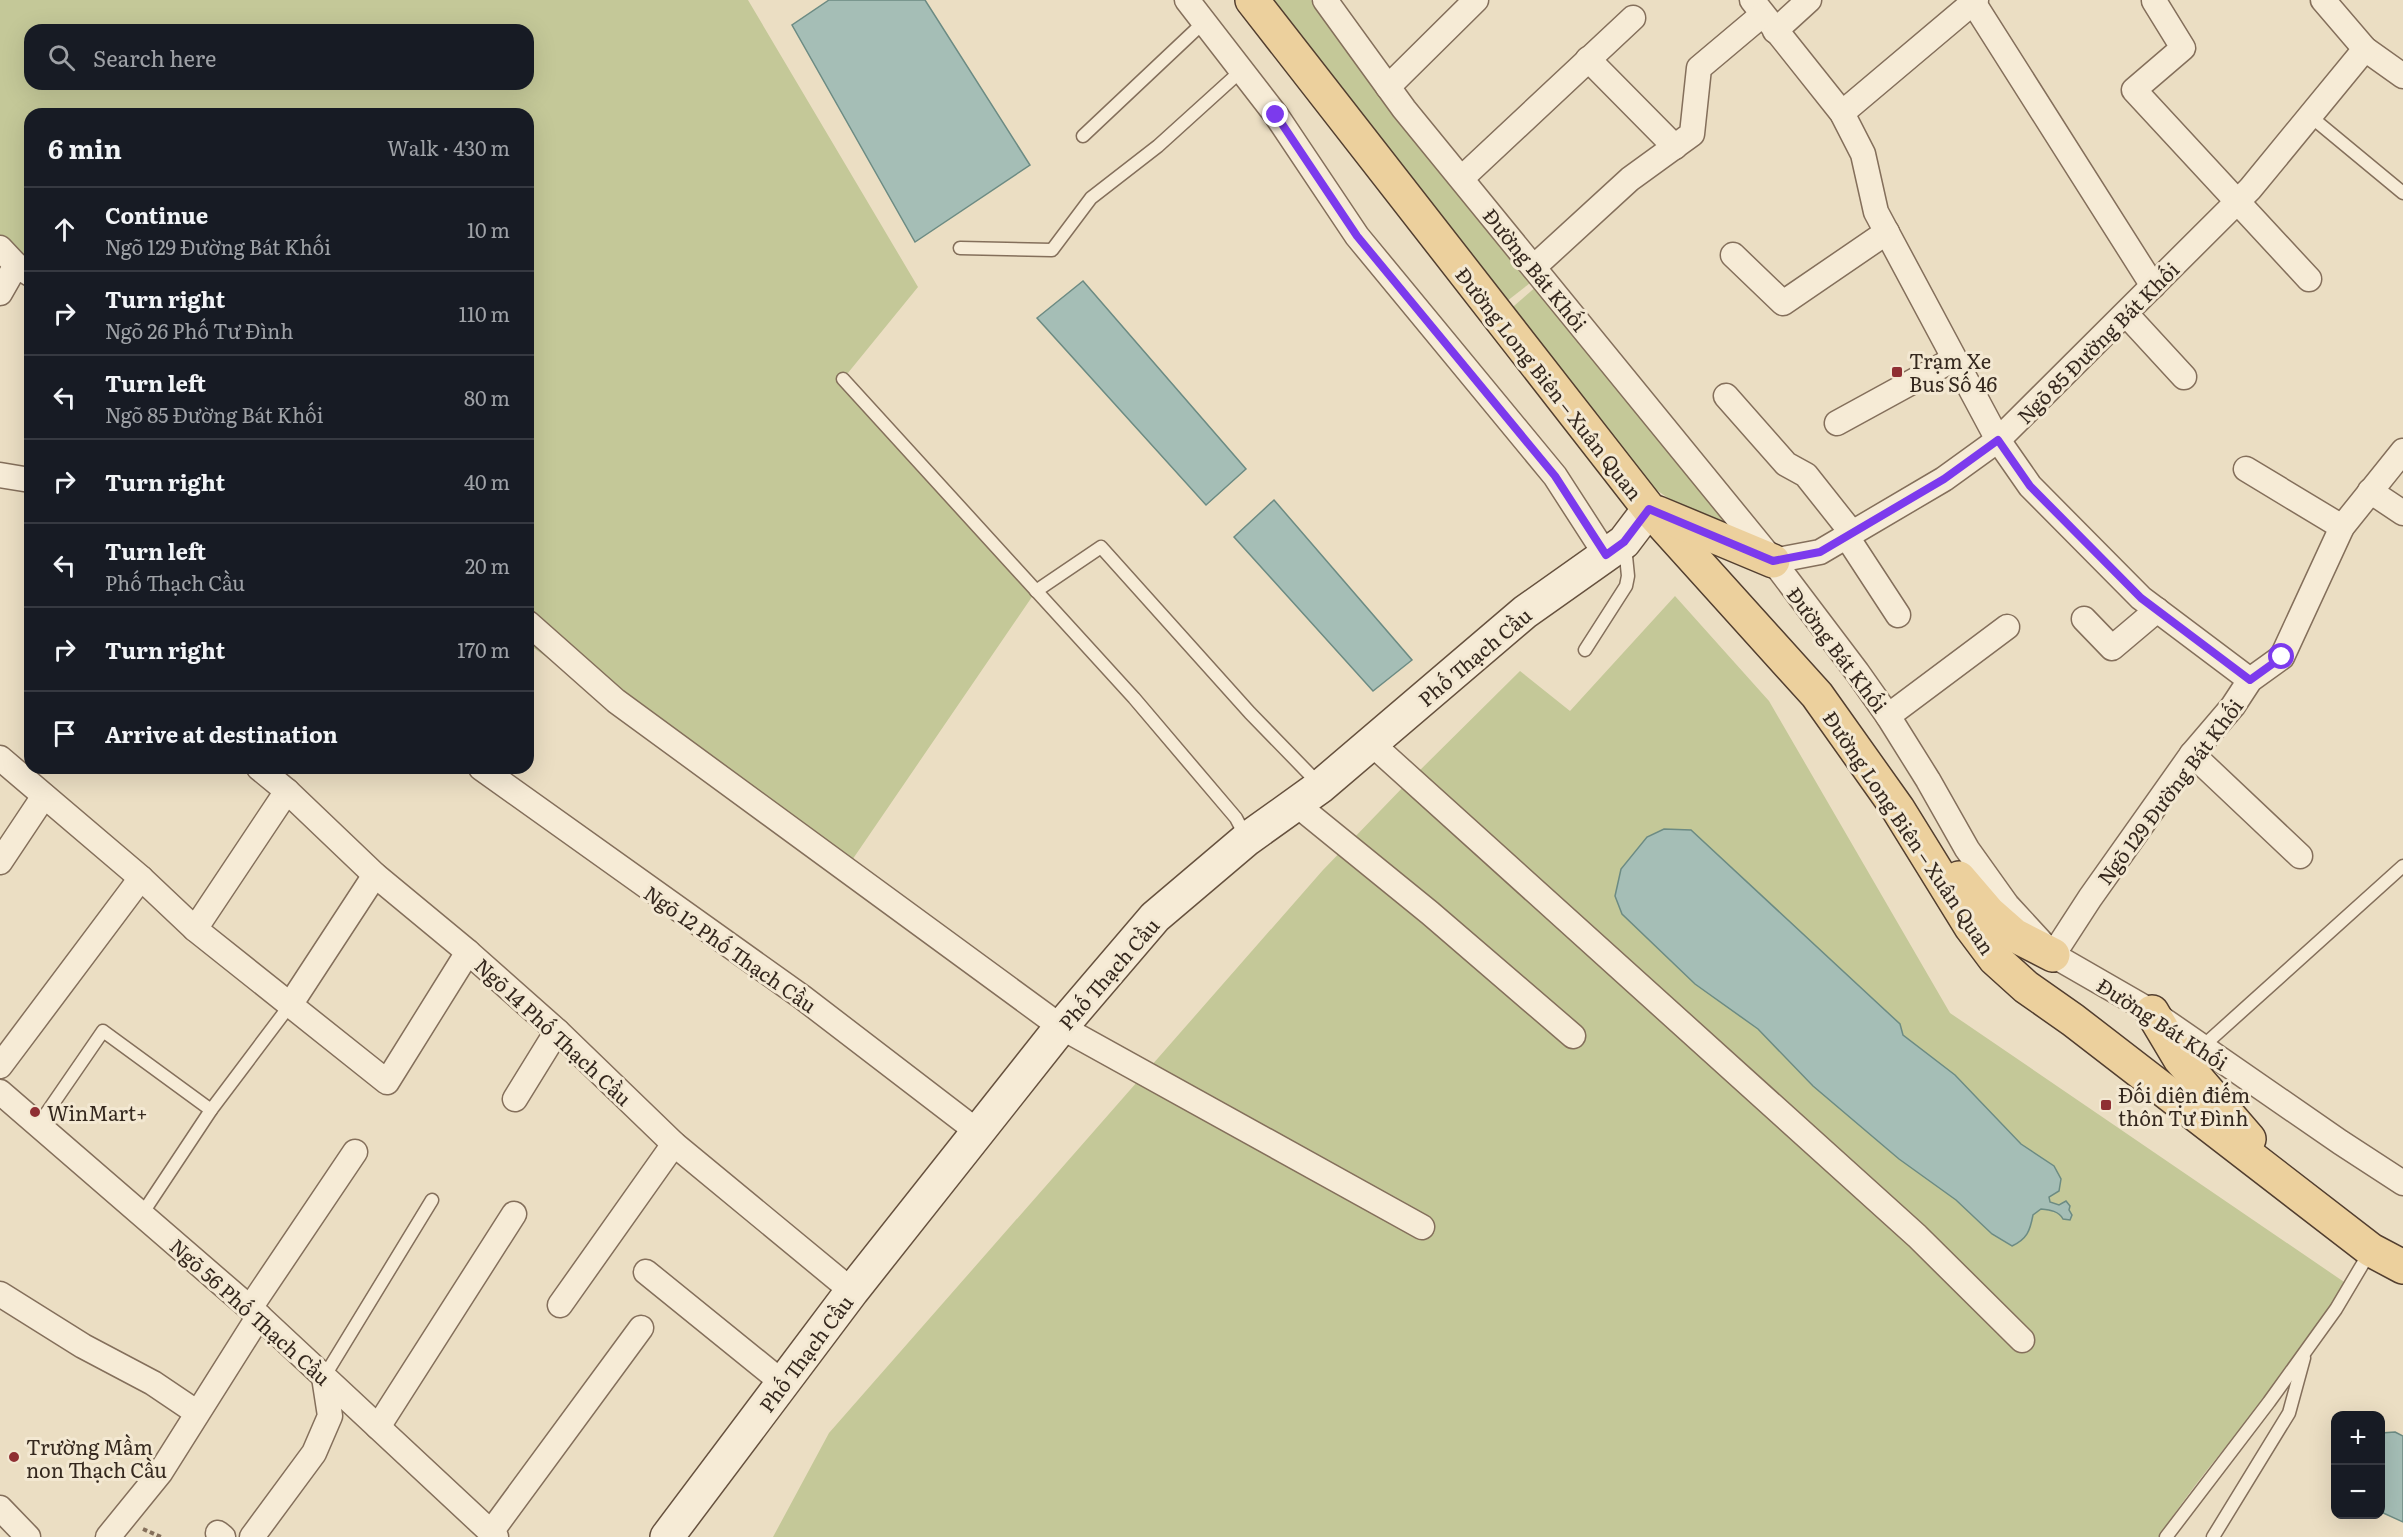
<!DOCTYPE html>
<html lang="en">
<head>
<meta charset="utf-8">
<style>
  body { margin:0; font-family:Literata,serif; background:#20242c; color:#f1f3f6 }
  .controls { position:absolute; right:18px; bottom:18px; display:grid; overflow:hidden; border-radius:12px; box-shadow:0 6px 24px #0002 }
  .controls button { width:54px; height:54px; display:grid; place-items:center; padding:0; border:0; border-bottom:2px solid #363941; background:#171b24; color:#f1f3f6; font:30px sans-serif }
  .stop { position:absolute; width:18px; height:18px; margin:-14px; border:4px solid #7c3aed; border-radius:50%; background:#fff }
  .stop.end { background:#7c3aed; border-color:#fff; box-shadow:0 2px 6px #0008 }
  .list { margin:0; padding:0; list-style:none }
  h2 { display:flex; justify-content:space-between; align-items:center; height:78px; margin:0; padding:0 24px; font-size:26px }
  h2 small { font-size:20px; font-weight:400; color:#9ea1a6 }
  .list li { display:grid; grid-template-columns:39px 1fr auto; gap:18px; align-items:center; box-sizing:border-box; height:84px; padding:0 24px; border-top:2px solid #363941 }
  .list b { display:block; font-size:22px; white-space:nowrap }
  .list p { margin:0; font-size:20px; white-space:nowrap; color:#9ea1a6 }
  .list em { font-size:20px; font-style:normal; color:#9ea1a6 }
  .icon { flex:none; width:33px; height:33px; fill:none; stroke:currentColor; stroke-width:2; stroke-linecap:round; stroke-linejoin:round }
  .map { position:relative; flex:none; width:2403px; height:1537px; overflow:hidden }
  .search { position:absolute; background:#171b24; box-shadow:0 6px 24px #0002; left:24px; top:24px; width:510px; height:66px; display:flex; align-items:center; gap:15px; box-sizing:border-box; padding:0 21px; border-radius:18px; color:#9ea1a6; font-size:22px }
  .panel { position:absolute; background:#171b24; box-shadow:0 6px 24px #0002; left:24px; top:108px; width:510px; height:666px; border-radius:18px }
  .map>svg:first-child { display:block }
  .green { fill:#c4c898; fill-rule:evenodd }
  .water { fill:#a5beb6; stroke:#6c8b83; stroke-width:1.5 }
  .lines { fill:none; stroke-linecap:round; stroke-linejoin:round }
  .lane-casing { stroke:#846f5b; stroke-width:15 }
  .street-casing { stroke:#846f5b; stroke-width:27 }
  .secondary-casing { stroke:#66513e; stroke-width:36 }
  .primary-casing { stroke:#523e2f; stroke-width:36 }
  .path { stroke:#846f5b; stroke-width:4; stroke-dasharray:4.5 3; stroke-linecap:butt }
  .lane { stroke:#f6ebd6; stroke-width:12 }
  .street { stroke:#f6ebd6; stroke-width:24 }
  .secondary { stroke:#f6ebd6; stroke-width:33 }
  .primary { stroke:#ecd09d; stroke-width:33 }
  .route { stroke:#7c3aed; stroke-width:8 }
  .poi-dot { fill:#8f2f33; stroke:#f3e8d2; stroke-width:2 }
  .labels { text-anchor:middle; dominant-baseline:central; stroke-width:6; stroke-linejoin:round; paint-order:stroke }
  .street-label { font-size:20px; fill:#35281e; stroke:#f3e8d2 }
  .poi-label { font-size:20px; fill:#35281e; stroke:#f3e8d2; text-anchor:start }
</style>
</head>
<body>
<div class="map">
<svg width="2403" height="1537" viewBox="0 0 2403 1537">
  <rect width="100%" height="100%" fill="#ebdec3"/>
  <!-- green -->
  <g class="green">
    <path d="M 0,0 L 748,0 L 918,287 L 843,379 L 1036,591 L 846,869 L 528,644 L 528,114 L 30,114 L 30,290 L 0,269 ZM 30,30 L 528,30 L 528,84 L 30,84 Z"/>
    <path d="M 1272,0 L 1311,0 L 1534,280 L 1502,305 Z"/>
    <path d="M 1538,285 L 1754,542 L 1684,509 L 1655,489 L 1507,312 Z"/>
    <path d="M 1675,596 L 1769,701 L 1950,1013 L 2350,1286 C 2295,1376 2215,1448 2159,1537 L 773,1537 L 829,1433 L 1323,870 L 1407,783 L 1520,671 L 1570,711 Z"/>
  </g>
  <!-- water -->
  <g class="water">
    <path d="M 829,0 L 925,0 L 1030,165 L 915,242 L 792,25 Z"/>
    <path d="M 1083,281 L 1246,469 L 1206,505 L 1037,318 Z"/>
    <path d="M 1274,500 L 1412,660 L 1373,691 L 1234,537 Z"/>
    <path d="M 1664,829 L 1691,830 L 1900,1024 L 1903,1035 L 1955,1075 L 2021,1144 L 2054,1166 L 2061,1179 L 2059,1191 L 2049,1197 L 2050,1202 L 2059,1205 L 2066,1201 L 2070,1206 L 2069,1210 L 2072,1215 L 2070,1220 L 2063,1219 C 2059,1211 2050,1210 2041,1209 L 2033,1215 C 2030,1231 2027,1239 2012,1246 L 1992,1234 L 1956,1200 L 1899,1159 L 1813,1086 L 1758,1029 L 1695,984 L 1622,914 L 1615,896 L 1621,869 L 1647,837 Z"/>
    <path d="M 2395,1432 L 2403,1436 L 2403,1522 L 2381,1512 L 2381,1433 Z"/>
  </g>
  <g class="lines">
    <!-- lane casing -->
    <g class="lane-casing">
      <g id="lane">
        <path d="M 2310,116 L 2403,193"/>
        <path d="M 1083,136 L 1204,22"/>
        <path d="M 960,248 L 1052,250 L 1091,198 L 1158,146 L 1242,70"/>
        <path d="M 843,379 L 1134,698 L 1236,818 L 1246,837"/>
        <path d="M 1036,591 L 1101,547 L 1250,713 L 1321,786"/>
        <path d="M 1585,650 L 1626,586 L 1628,576 L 1625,546"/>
        <path d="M 2202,1047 L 2403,866"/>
        <path d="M 39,1124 L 103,1031 L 211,1110 L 290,1005"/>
        <path d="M 142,1214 L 211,1110"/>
        <path d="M 324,1377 L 432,1200"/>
        <path d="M 2166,1537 L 2269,1402 L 2336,1309 L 2371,1250"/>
        <path d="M 2213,1537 L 2289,1413 L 2304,1358"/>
      </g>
    </g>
    <!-- street casing -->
    <g class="street-casing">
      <g id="street">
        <path d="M 1187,0 L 1276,115 L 1357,236 L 1555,476 L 1606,555"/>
        <path d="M 1325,0 L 1404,109 L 1773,561 L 1857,672 L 1888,716 L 1928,780 L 1967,849 L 2007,905 L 2053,955 L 2152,1012 L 2340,1142 L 2403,1183"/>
        <path d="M 1752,0 L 1842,113 L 1863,154 L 1876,212 L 1998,440 L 2030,486 L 2141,598 L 2250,680"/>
        <path d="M 2155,0 L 2154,1 L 2183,48 L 2134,90 L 2309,279"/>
        <path d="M 2323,0 L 2365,49 L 2403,76"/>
        <path d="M 1973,2 L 2153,286"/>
        <path d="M 1775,31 L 1809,0"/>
        <path d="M 1588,59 L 1675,147"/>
        <path d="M 1388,87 L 1476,0"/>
        <path d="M 1842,113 L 1976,0"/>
        <path d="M 1462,178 L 1633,18"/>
        <path d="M 0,248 L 16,265"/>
        <path d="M 1733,255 L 1783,303 L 1887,232"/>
        <path d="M 1534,267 L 1630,179 L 1692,134 L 1699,68 L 1762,15"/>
        <path d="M 0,293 L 16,265 L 30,274"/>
        <path d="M 2126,314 L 2184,377"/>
        <path d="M 1726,396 L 1786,464 L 1806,475 L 1852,533"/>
        <path d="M 1837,423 L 1954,359"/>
        <path d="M 2246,469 L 2342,527"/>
        <path d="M 0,475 L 30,480"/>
        <path d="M 2370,491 L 2403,513"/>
        <path d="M 1847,537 L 1898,615"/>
        <path d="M 1773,561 L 1820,552 L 1944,479 L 1998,440 L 2250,189 L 2365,49"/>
        <path d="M 2084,619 L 2112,648 L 2157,610"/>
        <path d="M 528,623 L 616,701 L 1061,1027 L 1422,1227"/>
        <path d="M 1888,716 L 2007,627"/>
        <path d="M 1371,743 L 1917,1236 L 2022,1340"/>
        <path d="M 2192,754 L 2300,856"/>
        <path d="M 0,758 L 141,878 L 195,929 L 287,791"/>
        <path d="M 259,768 L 287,791 L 375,875 L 468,952 L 557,1031 L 674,1144 L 852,1291"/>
        <path d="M 481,768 L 802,997 L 978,1132"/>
        <path d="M 1296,804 L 1430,913 L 1573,1036"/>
        <path d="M 0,862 L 44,796"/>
        <path d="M 195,929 L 387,1082 L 468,952"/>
        <path d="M 2053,955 L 2090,898 L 2192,754 L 2233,706 L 2250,680 L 2282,657 L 2342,527 L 2403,451"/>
        <path d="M 290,1005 L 375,875"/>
        <path d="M 0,1066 L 141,878"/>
        <path d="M 0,1092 L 259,1316 L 496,1537"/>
        <path d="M 515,1099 L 557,1031"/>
        <path d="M 646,1272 L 783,1383"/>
        <path d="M 0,1294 L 83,1346 L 153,1383 L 196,1412"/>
        <path d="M 560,1305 L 674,1144"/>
        <path d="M 250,1308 L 355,1152"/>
        <path d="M 378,1427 L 514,1214"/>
        <path d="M 0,1508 L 28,1537"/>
        <path d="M 491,1532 L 641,1328"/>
        <path d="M 218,1533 L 223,1537"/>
        <path d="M 108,1537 L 160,1473 L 259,1316"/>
        <path d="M 252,1537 L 314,1453 L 330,1416 L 324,1377"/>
      </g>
    </g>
    <!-- secondary casing -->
    <g class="secondary-casing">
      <path id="secondary" d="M 667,1537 L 852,1291 L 1061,1027 L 1155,917 L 1247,839 L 1321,786 L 1525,612 L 1624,542 L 1649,509"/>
    </g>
    <!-- primary casing -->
    <g class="primary-casing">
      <g id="primary">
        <path d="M 1252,0 L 1649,509 L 1817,695 L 1898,809 L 1971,927 L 1995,959 L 2026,987 L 2073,1020 L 2371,1250 L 2403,1267"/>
        <path d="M 1658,513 L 1773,561"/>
        <path d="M 1959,878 L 1989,913 L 2014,935 L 2053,955"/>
        <path d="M 2152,1012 L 2180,1059 L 2249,1139"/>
      </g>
    </g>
    <!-- path -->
    <path class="path" d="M 143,1529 L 161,1537"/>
    <!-- lane -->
    <use href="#lane" class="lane"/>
    <!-- street -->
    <use href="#street" class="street"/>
    <!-- secondary -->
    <use href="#secondary" class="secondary"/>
    <!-- primary -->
    <use href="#primary" class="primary"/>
  </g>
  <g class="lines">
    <!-- route -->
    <path class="route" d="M 1276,115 L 1357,236 L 1555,476 L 1606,555 L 1624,542 L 1649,509 L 1773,561 L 1820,552 L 1944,479 L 1998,440 L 2030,486 L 2141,598 L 2250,680 L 2282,657"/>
  </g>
  <!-- markers -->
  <g class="poi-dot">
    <rect x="1891" y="366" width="12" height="12" rx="3"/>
    <rect x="2100" y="1099" width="12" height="12" rx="3"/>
    <circle cx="35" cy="1112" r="6"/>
    <circle cx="14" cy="1457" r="6"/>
  </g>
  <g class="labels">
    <!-- street labels -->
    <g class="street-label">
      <text transform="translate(1536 269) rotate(51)">Đường Bát Khối</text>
      <text transform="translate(2097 342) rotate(-45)">Ngõ 85 Đường Bát Khối</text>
      <text transform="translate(1550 383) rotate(52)">Đường Long Biên – Xuân Quan</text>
      <text transform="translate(1838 649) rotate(53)">Đường Bát Khối</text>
      <text transform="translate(1474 656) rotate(-40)">Phố Thạch Cầu</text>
      <text transform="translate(2169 791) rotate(-53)">Ngõ 129 Đường Bát Khối</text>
      <text transform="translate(1910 832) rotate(56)">Đường Long Biên – Xuân Quan</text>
      <text transform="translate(731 948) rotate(35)">Ngõ 12 Phố Thạch Cầu</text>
      <text transform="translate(1108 973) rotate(-49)">Phố Thạch Cầu</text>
      <text transform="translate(2163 1023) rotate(33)">Đường Bát Khối</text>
      <text transform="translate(554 1031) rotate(43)">Ngõ 14 Phố Thạch Cầu</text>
      <text transform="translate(251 1311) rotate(42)">Ngõ 56 Phố Thạch Cầu</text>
      <text transform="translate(805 1353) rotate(-53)">Phố Thạch Cầu</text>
    </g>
    <!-- poi labels -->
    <g class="poi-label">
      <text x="1909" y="360">Trạm Xe<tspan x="1909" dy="23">Bus Số 46</tspan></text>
      <text x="2118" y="1094">Đối diện điếm<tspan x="2118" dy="23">thôn Tư Đình</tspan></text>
      <text x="47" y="1112">WinMart+</text>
      <text x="26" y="1446">Trường Mầm<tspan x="26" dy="23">non Thạch Cầu</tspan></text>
    </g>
  </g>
</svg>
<div class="controls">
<button>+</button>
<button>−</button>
</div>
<div class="stop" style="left:2282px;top:657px"></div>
<div class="stop end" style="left:1276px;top:115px"></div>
<div class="search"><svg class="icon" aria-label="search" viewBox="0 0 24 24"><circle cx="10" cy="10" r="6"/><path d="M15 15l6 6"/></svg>Search here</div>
<section class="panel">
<h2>6 min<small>Walk · 430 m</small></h2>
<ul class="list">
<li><svg class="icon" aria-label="ahead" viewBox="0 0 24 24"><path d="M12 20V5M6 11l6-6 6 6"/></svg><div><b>Continue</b><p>Ngõ 129 Đường Bát Khối</p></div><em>10 m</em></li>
<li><svg class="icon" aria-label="right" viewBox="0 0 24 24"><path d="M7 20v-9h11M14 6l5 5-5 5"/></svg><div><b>Turn right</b><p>Ngõ 26 Phố Tư Đình</p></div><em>110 m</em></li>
<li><svg class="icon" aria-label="left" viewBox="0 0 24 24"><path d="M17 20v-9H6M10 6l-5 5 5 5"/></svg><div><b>Turn left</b><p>Ngõ 85 Đường Bát Khối</p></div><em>80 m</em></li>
<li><svg class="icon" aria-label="right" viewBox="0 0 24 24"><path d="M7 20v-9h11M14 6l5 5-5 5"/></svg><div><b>Turn right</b></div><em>40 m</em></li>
<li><svg class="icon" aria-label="left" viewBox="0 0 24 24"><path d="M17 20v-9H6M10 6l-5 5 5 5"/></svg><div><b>Turn left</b><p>Phố Thạch Cầu</p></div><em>20 m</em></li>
<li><svg class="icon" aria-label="right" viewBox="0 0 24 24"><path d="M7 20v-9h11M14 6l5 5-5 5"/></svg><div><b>Turn right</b></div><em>170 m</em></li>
<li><svg class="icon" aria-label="arrive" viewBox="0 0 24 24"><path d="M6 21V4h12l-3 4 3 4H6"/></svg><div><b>Arrive at destination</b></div></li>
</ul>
</section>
</div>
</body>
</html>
